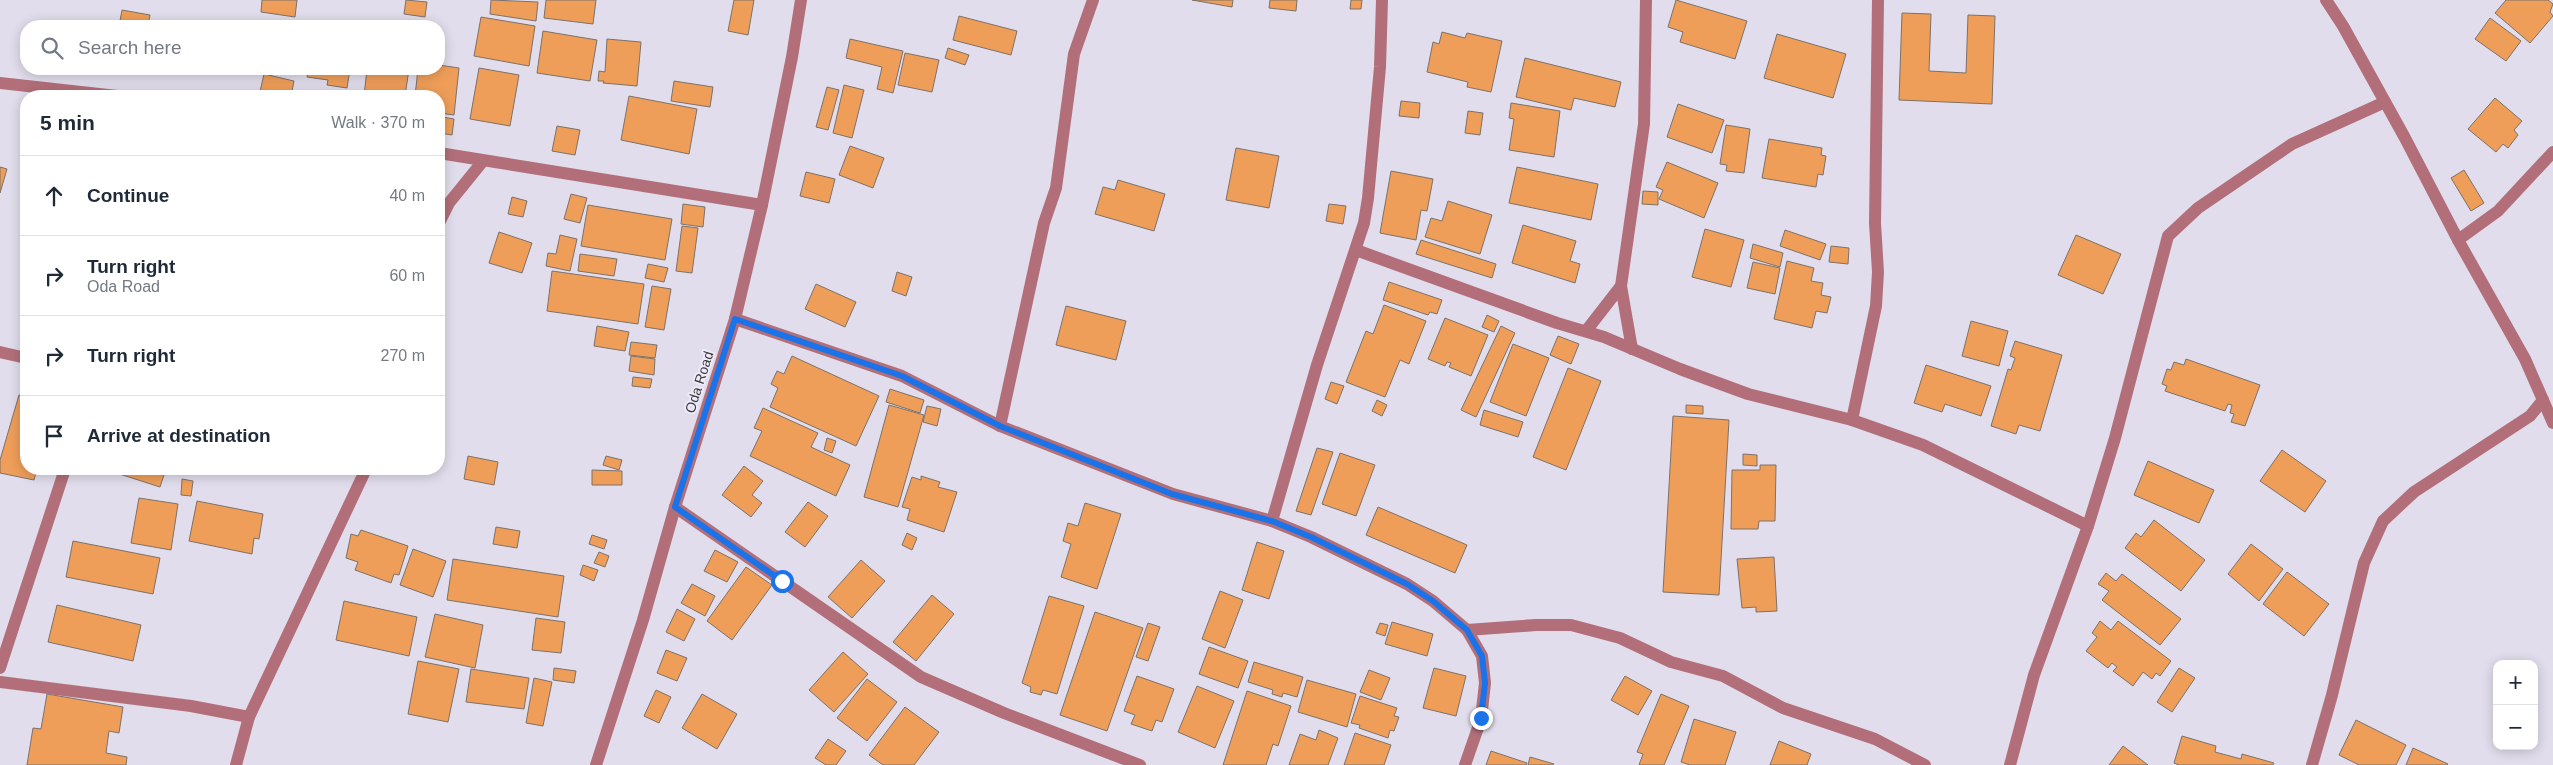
<!DOCTYPE html>
<html lang="en">
<head>
<meta charset="utf-8">
<style>
  body { margin:0; font-family:Arial,sans-serif; background:#f2f2f3; color:#1f2937 }
  .controls { position:absolute; right:15px; bottom:15px; display:grid; overflow:hidden; border-radius:10px; box-shadow:0 2px 12px #0003 }
  .controls button { width:45px; height:45px; display:grid; place-items:center; padding:0; border:0; border-bottom:1px solid #e0e1e3; background:#fff; color:#1f2937; font:25px sans-serif }
  .stop { position:absolute; width:15px; height:15px; margin:-11px; border:4px solid #1a73e8; border-radius:50%; background:#fff }
  .stop.end { background:#1a73e8; border-color:#fff; box-shadow:0 1px 5px #0008 }
  .list { margin:0; padding:0; list-style:none }
  h2 { display:flex; justify-content:space-between; align-items:center; height:65px; margin:0; padding:0 20px; font-size:21px }
  h2 small { font-size:16px; font-weight:400; color:#747a83 }
  .list li { display:grid; grid-template-columns:32px 1fr auto; gap:15px; align-items:center; box-sizing:border-box; height:80px; padding:0 20px; border-top:1px solid #e0e1e3 }
  .list b { display:block; font-size:19px; white-space:nowrap }
  .list p { margin:0; font-size:16px; white-space:nowrap; color:#747a83 }
  .list em { font-size:16px; font-style:normal; color:#747a83 }
  .icon { flex:none; width:28px; height:28px; fill:none; stroke:currentColor; stroke-width:2; stroke-linecap:round; stroke-linejoin:round }
  .map { position:relative; flex:none; width:2553px; height:765px; overflow:hidden }
  .search { position:absolute; background:#fff; box-shadow:0 2px 12px #0003; left:20px; top:20px; width:425px; height:55px; display:flex; align-items:center; gap:12px; box-sizing:border-box; padding:0 18px; border-radius:20px; color:#747a83; font-size:19px }
  .panel { position:absolute; background:#fff; box-shadow:0 2px 12px #0003; left:20px; top:90px; width:425px; height:385px; border-radius:20px }
  .map>svg:first-child { display:block }
  .building { fill:#ef9e59; stroke:#7d7169 }
  .lines { fill:none; stroke-linecap:round; stroke-linejoin:round }
  .minor { stroke:#b26f79; stroke-width:12 }
  .route { stroke:#1a73e8; stroke-width:6 }
  .labels { text-anchor:middle; dominant-baseline:central; stroke-width:4; stroke-linejoin:round; paint-order:stroke }
  .street-label { font-size:14px; fill:#3b3a3f; stroke:#eeebf9 }
</style>
</head>
<body>
<div class="map">
<svg width="2553" height="765" viewBox="0 0 2553 765">
  <rect width="100%" height="100%" fill="#e1ddec"/>
  <!-- building -->
  <g class="building">
    <path d="M 262,0 L 297,0 L 295,17 L 261,12 Z"/>
    <path d="M 406,0 L 427,2 L 425,17 L 404,14 Z"/>
    <path d="M 491,0 L 538,2 L 536,21 L 490,14 Z"/>
    <path d="M 546,0 L 596,0 L 593,24 L 544,18 Z"/>
    <path d="M 734,0 L 754,0 L 748,35 L 728,31 Z"/>
    <path d="M 1192,0 L 1233,0 L 1232,7 Z"/>
    <path d="M 1270,0 L 1297,0 L 1296,11 L 1269,8 Z"/>
    <path d="M 1351,0 L 1362,0 L 1361,9 L 1350,9 Z"/>
    <path d="M 1676,0 L 1747,21 L 1735,59 L 1680,42 L 1683,32 L 1668,27 Z"/>
    <path d="M 2506,0 L 2548,0 L 2553,4 L 2550,12 L 2553,16 L 2530,43 L 2495,13 Z"/>
    <path d="M 122,10 L 150,15 L 148,26 L 119,26 Z"/>
    <path d="M 1902,13 L 1931,14 L 1929,71 L 1966,73 L 1968,15 L 1995,16 L 1992,104 L 1899,100 Z"/>
    <path d="M 959,16 L 1017,31 L 1011,55 L 953,40 Z"/>
    <path d="M 481,17 L 535,26 L 529,66 L 474,56 Z"/>
    <path d="M 2490,18 L 2521,41 L 2506,61 L 2475,39 Z"/>
    <path d="M 543,31 L 597,40 L 590,81 L 537,73 Z"/>
    <path d="M 1442,32 L 1465,38 L 1467,33 L 1502,41 L 1491,92 L 1467,87 L 1468,82 L 1427,72 L 1433,42 L 1439,44 Z"/>
    <path d="M 1777,34 L 1846,54 L 1833,98 L 1764,78 Z"/>
    <path d="M 607,39 L 641,42 L 637,86 L 603,83 L 604,81 L 598,81 L 599,71 L 605,72 Z"/>
    <path d="M 850,39 L 903,51 L 893,93 L 877,89 L 882,67 L 846,58 Z"/>
    <path d="M 948,48 L 969,55 L 965,65 L 945,58 Z"/>
    <path d="M 905,53 L 939,60 L 932,92 L 898,85 Z"/>
    <path d="M 1525,58 L 1621,82 L 1615,107 L 1574,98 L 1571,110 L 1516,97 Z"/>
    <path d="M 439,65 L 459,68 L 454,115 L 439,113 L 439,96 L 415,96 L 418,69 L 439,69 Z"/>
    <path d="M 479,68 L 519,75 L 510,126 L 470,119 Z"/>
    <path d="M 309,69 L 350,69 L 347,88 L 327,85 L 328,80 L 307,77 Z"/>
    <path d="M 367,69 L 409,69 L 405,96 L 364,96 Z"/>
    <path d="M 264,74 L 294,81 L 291,96 L 259,96 Z"/>
    <path d="M 674,81 L 713,87 L 710,107 L 671,101 Z"/>
    <path d="M 844,85 L 864,90 L 852,138 L 833,133 Z"/>
    <path d="M 827,87 L 839,90 L 828,130 L 816,127 Z"/>
    <path d="M 629,96 L 697,109 L 689,154 L 621,140 Z"/>
    <path d="M 2495,98 L 2522,121 L 2514,130 L 2518,135 L 2508,148 L 2503,144 L 2496,152 L 2468,129 Z"/>
    <path d="M 1401,101 L 1420,103 L 1419,118 L 1399,116 Z"/>
    <path d="M 1511,103 L 1560,111 L 1554,157 L 1509,150 L 1514,119 L 1509,118 Z"/>
    <path d="M 1678,104 L 1724,120 L 1712,153 L 1667,137 Z"/>
    <path d="M 1468,111 L 1483,113 L 1480,135 L 1465,133 Z"/>
    <path d="M 442,117 L 454,119 L 452,135 L 440,133 Z"/>
    <path d="M 1726,125 L 1750,129 L 1744,173 L 1726,171 L 1727,165 L 1720,164 Z"/>
    <path d="M 557,126 L 580,130 L 575,155 L 552,151 Z"/>
    <path d="M 1769,139 L 1822,148 L 1821,155 L 1826,156 L 1823,175 L 1818,174 L 1816,187 L 1762,178 Z"/>
    <path d="M 850,146 L 884,158 L 873,188 L 839,175 Z"/>
    <path d="M 1236,148 L 1279,156 L 1269,208 L 1226,200 Z"/>
    <path d="M 1667,162 L 1718,183 L 1704,218 L 1659,199 L 1663,190 L 1656,187 Z"/>
    <path d="M 0,167 L 7,169 L 0,193 Z"/>
    <path d="M 1517,167 L 1598,184 L 1591,220 L 1509,203 Z"/>
    <path d="M 2464,170 L 2484,203 L 2471,211 L 2451,178 Z"/>
    <path d="M 1391,171 L 1433,179 L 1427,211 L 1421,210 L 1416,240 L 1380,233 Z"/>
    <path d="M 806,172 L 835,179 L 829,203 L 800,196 Z"/>
    <path d="M 1118,180 L 1165,194 L 1154,231 L 1095,214 L 1103,187 L 1115,190 Z"/>
    <path d="M 1643,191 L 1658,192 L 1658,205 L 1642,204 Z"/>
    <path d="M 571,194 L 587,198 L 580,223 L 564,219 Z"/>
    <path d="M 512,197 L 527,201 L 523,217 L 508,214 Z"/>
    <path d="M 1448,201 L 1492,215 L 1480,254 L 1425,237 L 1431,218 L 1442,221 Z"/>
    <path d="M 683,204 L 705,207 L 703,227 L 681,224 Z"/>
    <path d="M 1329,204 L 1346,206 L 1343,224 L 1326,221 Z"/>
    <path d="M 588,205 L 672,219 L 665,260 L 581,246 Z"/>
    <path d="M 1523,225 L 1576,241 L 1570,261 L 1580,264 L 1575,283 L 1512,263 Z"/>
    <path d="M 682,226 L 698,228 L 692,273 L 676,271 Z"/>
    <path d="M 1705,229 L 1744,240 L 1731,287 L 1692,277 Z"/>
    <path d="M 1785,230 L 1826,244 L 1820,260 L 1780,246 Z"/>
    <path d="M 499,232 L 532,243 L 522,273 L 489,263 Z"/>
    <path d="M 560,235 L 577,239 L 570,271 L 546,266 L 548,253 L 556,254 Z"/>
    <path d="M 2076,235 L 2121,254 L 2103,294 L 2058,275 Z"/>
    <path d="M 1421,240 L 1496,264 L 1492,278 L 1416,254 Z"/>
    <path d="M 1753,244 L 1783,253 L 1780,267 L 1750,258 Z"/>
    <path d="M 1831,246 L 1849,248 L 1848,264 L 1829,262 Z"/>
    <path d="M 580,254 L 617,259 L 614,276 L 578,271 Z"/>
    <path d="M 1787,261 L 1814,268 L 1811,281 L 1823,283 L 1821,295 L 1831,297 L 1827,313 L 1816,311 L 1812,328 L 1774,319 Z"/>
    <path d="M 1753,262 L 1780,268 L 1775,294 L 1747,288 Z"/>
    <path d="M 648,264 L 668,268 L 664,282 L 645,278 Z"/>
    <path d="M 552,271 L 644,284 L 638,324 L 547,311 Z"/>
    <path d="M 897,272 L 912,277 L 906,296 L 892,291 Z"/>
    <path d="M 1389,282 L 1442,300 L 1437,314 L 1430,312 L 1428,315 L 1383,300 Z"/>
    <path d="M 816,284 L 856,302 L 845,327 L 805,309 Z"/>
    <path d="M 652,286 L 671,289 L 664,330 L 645,327 Z"/>
    <path d="M 1384,305 L 1426,321 L 1409,364 L 1400,360 L 1385,397 L 1346,382 L 1366,331 L 1373,334 Z"/>
    <path d="M 1066,306 L 1126,321 L 1116,360 L 1056,345 Z"/>
    <path d="M 1487,315 L 1499,321 L 1494,332 L 1482,327 Z"/>
    <path d="M 1445,318 L 1488,335 L 1471,376 L 1449,367 L 1451,363 L 1447,362 L 1445,366 L 1428,359 Z"/>
    <path d="M 1971,321 L 2008,331 L 1999,366 L 1962,356 Z"/>
    <path d="M 597,326 L 629,332 L 625,351 L 594,346 Z"/>
    <path d="M 1501,326 L 1515,333 L 1476,417 L 1461,410 Z"/>
    <path d="M 1558,336 L 1579,344 L 1571,364 L 1550,355 Z"/>
    <path d="M 2015,341 L 2062,355 L 2040,431 L 2019,425 L 2016,434 L 1991,426 L 2008,369 L 2011,370 L 2015,358 L 2010,356 Z"/>
    <path d="M 631,342 L 657,345 L 655,358 L 629,355 Z"/>
    <path d="M 1513,344 L 1549,358 L 1526,416 L 1490,402 Z"/>
    <path d="M 631,356 L 655,359 L 654,375 L 629,371 Z"/>
    <path d="M 792,356 L 879,396 L 856,446 L 770,407 L 778,388 L 771,384 L 777,371 L 784,374 Z"/>
    <path d="M 2186,359 L 2260,385 L 2245,426 L 2231,422 L 2234,414 L 2230,413 L 2232,405 L 2228,404 L 2225,411 L 2165,391 L 2167,386 L 2162,384 L 2167,369 L 2171,370 L 2174,362 L 2184,365 Z"/>
    <path d="M 1926,365 L 1991,386 L 1981,416 L 1945,404 L 1942,412 L 1914,403 Z"/>
    <path d="M 1568,368 L 1601,381 L 1566,470 L 1533,457 Z"/>
    <path d="M 633,377 L 652,379 L 650,388 L 632,386 Z"/>
    <path d="M 1331,382 L 1344,386 L 1337,404 L 1325,399 Z"/>
    <path d="M 890,389 L 924,400 L 920,413 L 886,402 Z"/>
    <path d="M 19,395 L 26,397 L 26,469 L 37,469 L 34,480 L 0,473 L 0,460 Z"/>
    <path d="M 1377,400 L 1387,405 L 1382,416 L 1372,411 Z"/>
    <path d="M 889,405 L 924,415 L 898,507 L 864,497 Z"/>
    <path d="M 1686,405 L 1703,406 L 1703,414 L 1686,413 Z"/>
    <path d="M 927,406 L 941,409 L 937,426 L 923,422 Z"/>
    <path d="M 763,408 L 818,433 L 811,447 L 850,465 L 836,496 L 750,456 L 762,431 L 754,428 Z"/>
    <path d="M 1484,410 L 1523,422 L 1518,437 L 1480,425 Z"/>
    <path d="M 1673,416 L 1729,420 L 1719,595 L 1663,592 Z"/>
    <path d="M 827,438 L 836,441 L 832,453 L 824,450 Z"/>
    <path d="M 1317,448 L 1333,452 L 1311,515 L 1296,511 Z"/>
    <path d="M 2282,450 L 2326,481 L 2305,512 L 2260,481 Z"/>
    <path d="M 1340,453 L 1375,465 L 1356,516 L 1322,504 Z"/>
    <path d="M 1743,454 L 1757,455 L 1757,466 L 1743,465 Z"/>
    <path d="M 468,456 L 498,462 L 494,485 L 464,479 Z"/>
    <path d="M 606,456 L 622,460 L 619,470 L 603,465 Z"/>
    <path d="M 2148,461 L 2214,490 L 2199,523 L 2134,495 Z"/>
    <path d="M 1760,465 L 1776,465 L 1775,521 L 1759,521 L 1758,529 L 1731,529 L 1732,470 L 1760,470 Z"/>
    <path d="M 744,466 L 763,481 L 752,495 L 762,503 L 751,517 L 722,495 Z"/>
    <path d="M 104,469 L 166,469 L 160,487 Z"/>
    <path d="M 592,470 L 622,471 L 622,485 L 592,485 Z"/>
    <path d="M 921,476 L 940,482 L 938,487 L 957,492 L 944,532 L 907,520 L 910,509 L 902,507 L 912,477 L 921,480 Z"/>
    <path d="M 182,479 L 193,481 L 191,496 L 181,495 Z"/>
    <path d="M 139,498 L 178,504 L 171,550 L 131,543 Z"/>
    <path d="M 197,501 L 263,514 L 259,539 L 254,538 L 252,554 L 189,541 Z"/>
    <path d="M 808,502 L 828,516 L 805,547 L 785,532 Z"/>
    <path d="M 1085,503 L 1121,514 L 1097,589 L 1061,577 L 1071,544 L 1063,541 L 1068,523 L 1078,526 Z"/>
    <path d="M 1378,507 L 1467,545 L 1455,573 L 1366,535 Z"/>
    <path d="M 2154,520 L 2205,560 L 2181,591 L 2125,548 L 2136,533 L 2141,537 Z"/>
    <path d="M 496,527 L 520,531 L 517,548 L 493,544 Z"/>
    <path d="M 361,530 L 408,546 L 399,575 L 394,574 L 391,583 L 355,570 L 358,562 L 346,558 L 351,534 L 358,536 Z"/>
    <path d="M 907,533 L 917,538 L 912,550 L 902,545 Z"/>
    <path d="M 592,535 L 607,540 L 604,549 L 589,544 Z"/>
    <path d="M 73,541 L 160,558 L 153,594 L 66,577 Z"/>
    <path d="M 1257,542 L 1284,551 L 1269,599 L 1242,590 Z"/>
    <path d="M 2251,544 L 2283,569 L 2259,601 L 2228,574 Z"/>
    <path d="M 413,549 L 446,561 L 433,597 L 400,585 Z"/>
    <path d="M 715,550 L 738,562 L 727,582 L 704,571 Z"/>
    <path d="M 599,552 L 609,556 L 605,567 L 594,563 Z"/>
    <path d="M 1774,557 L 1777,611 L 1756,612 L 1756,607 L 1742,608 L 1737,559 Z"/>
    <path d="M 453,559 L 564,576 L 558,617 L 447,600 Z"/>
    <path d="M 861,560 L 885,581 L 852,618 L 828,597 Z"/>
    <path d="M 583,565 L 598,570 L 594,581 L 580,575 Z"/>
    <path d="M 746,567 L 772,585 L 732,640 L 707,621 Z"/>
    <path d="M 2287,572 L 2329,604 L 2304,636 L 2263,604 Z"/>
    <path d="M 2106,573 L 2116,581 L 2122,574 L 2181,619 L 2160,645 L 2102,600 L 2109,591 L 2098,584 Z"/>
    <path d="M 692,584 L 715,596 L 705,616 L 681,603 Z"/>
    <path d="M 1220,591 L 1243,600 L 1225,648 L 1202,639 Z"/>
    <path d="M 932,595 L 954,614 L 916,661 L 893,642 Z"/>
    <path d="M 1049,596 L 1084,606 L 1057,694 L 1043,690 L 1041,695 L 1030,692 L 1031,687 L 1022,683 Z"/>
    <path d="M 344,601 L 417,617 L 409,656 L 336,640 Z"/>
    <path d="M 57,605 L 141,625 L 133,661 L 48,642 Z"/>
    <path d="M 677,609 L 695,619 L 684,641 L 666,632 Z"/>
    <path d="M 1095,612 L 1143,628 L 1107,731 L 1060,715 Z"/>
    <path d="M 435,614 L 483,625 L 475,668 L 425,657 Z"/>
    <path d="M 536,618 L 565,622 L 561,653 L 532,650 Z"/>
    <path d="M 2100,621 L 2111,630 L 2118,621 L 2171,661 L 2160,676 L 2156,673 L 2152,679 L 2143,672 L 2133,686 L 2113,671 L 2117,667 L 2112,663 L 2108,668 L 2086,651 L 2097,637 L 2092,633 Z"/>
    <path d="M 1392,622 L 1433,634 L 1427,656 L 1385,644 Z"/>
    <path d="M 1148,623 L 1160,627 L 1148,661 L 1136,657 Z"/>
    <path d="M 1380,623 L 1388,625 L 1385,636 L 1376,633 Z"/>
    <path d="M 1209,647 L 1248,661 L 1238,688 L 1199,674 Z"/>
    <path d="M 666,650 L 687,658 L 677,681 L 657,673 Z"/>
    <path d="M 843,652 L 868,674 L 834,712 L 809,690 Z"/>
    <path d="M 418,661 L 459,669 L 448,722 L 408,714 Z"/>
    <path d="M 1254,662 L 1303,677 L 1297,697 L 1283,693 L 1282,697 L 1272,694 L 1273,690 L 1248,682 Z"/>
    <path d="M 554,668 L 576,671 L 574,683 L 553,680 Z"/>
    <path d="M 1434,668 L 1466,676 L 1456,716 L 1423,708 Z"/>
    <path d="M 2179,668 L 2195,678 L 2172,712 L 2157,702 Z"/>
    <path d="M 471,669 L 529,678 L 524,709 L 466,702 Z"/>
    <path d="M 1369,670 L 1390,678 L 1381,700 L 1360,692 Z"/>
    <path d="M 1137,676 L 1174,689 L 1162,722 L 1156,720 L 1152,731 L 1131,724 L 1135,715 L 1124,711 Z"/>
    <path d="M 1625,676 L 1652,691 L 1638,715 L 1611,700 Z"/>
    <path d="M 534,678 L 552,682 L 543,726 L 526,723 Z"/>
    <path d="M 867,679 L 897,702 L 867,741 L 837,718 Z"/>
    <path d="M 1307,680 L 1356,694 L 1347,727 L 1298,712 Z"/>
    <path d="M 1197,686 L 1234,701 L 1215,748 L 1178,732 Z"/>
    <path d="M 656,690 L 671,697 L 659,723 L 644,716 Z"/>
    <path d="M 1247,691 L 1291,706 L 1278,746 L 1273,744 L 1266,765 L 1223,765 Z"/>
    <path d="M 47,694 L 123,707 L 119,733 L 109,731 L 106,753 L 127,757 L 126,765 L 27,765 L 33,728 L 41,729 Z"/>
    <path d="M 702,694 L 737,714 L 717,749 L 682,728 Z"/>
    <path d="M 1661,694 L 1689,706 L 1664,765 L 1639,765 L 1643,754 L 1637,752 Z"/>
    <path d="M 1360,696 L 1397,708 L 1394,716 L 1399,717 L 1394,731 L 1390,730 L 1388,738 L 1359,728 L 1360,725 L 1351,723 Z"/>
    <path d="M 905,707 L 939,732 L 914,765 L 883,765 L 869,755 Z"/>
    <path d="M 1694,719 L 1736,732 L 1725,765 L 1690,765 L 1681,762 Z"/>
    <path d="M 2356,720 L 2406,745 L 2396,765 L 2359,765 L 2339,755 Z"/>
    <path d="M 1319,730 L 1338,738 L 1328,765 L 1289,765 L 1300,734 L 1316,740 Z"/>
    <path d="M 1355,733 L 1391,745 L 1384,765 L 1344,765 Z"/>
    <path d="M 2182,736 L 2216,746 L 2215,752 L 2241,759 L 2242,754 L 2274,763 L 2273,765 L 2179,765 L 2174,763 Z"/>
    <path d="M 828,739 L 846,751 L 836,765 L 826,765 L 815,758 Z"/>
    <path d="M 1779,741 L 1811,754 L 1807,765 L 1770,765 Z"/>
    <path d="M 2123,746 L 2148,765 L 2109,765 Z"/>
    <path d="M 2413,748 L 2448,764 L 2447,765 L 2406,765 Z"/>
    <path d="M 1491,751 L 1527,763 L 1526,765 L 1486,765 Z"/>
    <path d="M 1530,757 L 1554,764 L 1553,765 L 1528,765 Z"/>
  </g>
  <g class="lines">
    <!-- minor -->
    <g class="minor">
      <path d="M 2326,0 L 2343,26 L 2405,138 L 2458,240 L 2525,359 L 2553,423"/>
      <path d="M 0,83 L 117,96"/>
      <path d="M 439,153 L 762,205"/>
      <path d="M 439,223 L 449,203 L 483,161"/>
      <path d="M 2458,240 L 2498,211 L 2553,152"/>
      <path d="M 1356,250 L 1557,323 L 1604,337 L 1680,369 L 1748,394 L 1852,420 L 1923,445 L 2088,526"/>
      <path d="M 735,319 L 902,376 L 1000,426 L 1173,494 L 1272,521 L 1311,537 L 1407,584 L 1433,601 L 1467,630 L 1482,656 L 1485,683 L 1481,719 L 1465,765"/>
      <path d="M 1586,331 L 1621,286"/>
      <path d="M 1632,349 L 1621,286 L 1644,124 L 1646,0"/>
      <path d="M 0,352 L 26,358"/>
      <path d="M 1852,420 L 1876,306 L 1878,272 L 1875,223 L 1878,0"/>
      <path d="M 1000,426 L 1044,223 L 1056,188 L 1074,54 L 1093,0"/>
      <path d="M 675,507 L 921,677 L 1004,713 L 1140,765"/>
      <path d="M 1272,521 L 1317,365 L 1364,223 L 1368,198 L 1380,67 L 1382,0"/>
      <path d="M 1467,630 L 1536,625 L 1571,625 L 1620,638 L 1671,662 L 1723,676 L 1783,708 L 1875,739 L 1925,765"/>
      <path d="M 0,668 L 65,469"/>
      <path d="M 0,682 L 191,706 L 249,717"/>
      <path d="M 236,765 L 249,717 L 366,469"/>
      <path d="M 596,765 L 643,620 L 675,507 L 735,319 L 762,205 L 792,57 L 801,0"/>
      <path d="M 2010,765 L 2034,675 L 2088,526 L 2115,438 L 2168,236 L 2198,208 L 2292,144 L 2385,102"/>
      <path d="M 2312,765 L 2332,695 L 2364,563 L 2383,521 L 2414,492 L 2530,416 L 2543,400"/>
    </g>
  </g>
  <g class="lines">
    <!-- route -->
    <path class="route" d="M 782,581 L 675,507 L 735,319 L 902,376 L 1000,426 L 1172,494 L 1272,521 L 1311,537 L 1407,584 L 1433,601 L 1467,630 L 1482,656 L 1485,683 L 1481,718"/>
  </g>
  <g class="labels">
    <!-- street labels -->
    <g class="street-label">
      <text transform="translate(699 382) rotate(-72)">Oda Road</text>
    </g>
  </g>
</svg>
<div class="controls">
<button>+</button>
<button>−</button>
</div>
<div class="stop" style="left:782px;top:581px"></div>
<div class="stop end" style="left:1481px;top:718px"></div>
<div class="search"><svg class="icon" aria-label="search" viewBox="0 0 24 24"><circle cx="10" cy="10" r="6"/><path d="M15 15l6 6"/></svg>Search here</div>
<section class="panel">
<h2>5 min<small>Walk · 370 m</small></h2>
<ul class="list">
<li><svg class="icon" aria-label="ahead" viewBox="0 0 24 24"><path d="M12 20V5M6 11l6-6 6 6"/></svg><div><b>Continue</b></div><em>40 m</em></li>
<li><svg class="icon" aria-label="right" viewBox="0 0 24 24"><path d="M7 20v-9h11M14 6l5 5-5 5"/></svg><div><b>Turn right</b><p>Oda Road</p></div><em>60 m</em></li>
<li><svg class="icon" aria-label="right" viewBox="0 0 24 24"><path d="M7 20v-9h11M14 6l5 5-5 5"/></svg><div><b>Turn right</b></div><em>270 m</em></li>
<li><svg class="icon" aria-label="arrive" viewBox="0 0 24 24"><path d="M6 21V4h12l-3 4 3 4H6"/></svg><div><b>Arrive at destination</b></div></li>
</ul>
</section>
</div>
</body>
</html>
